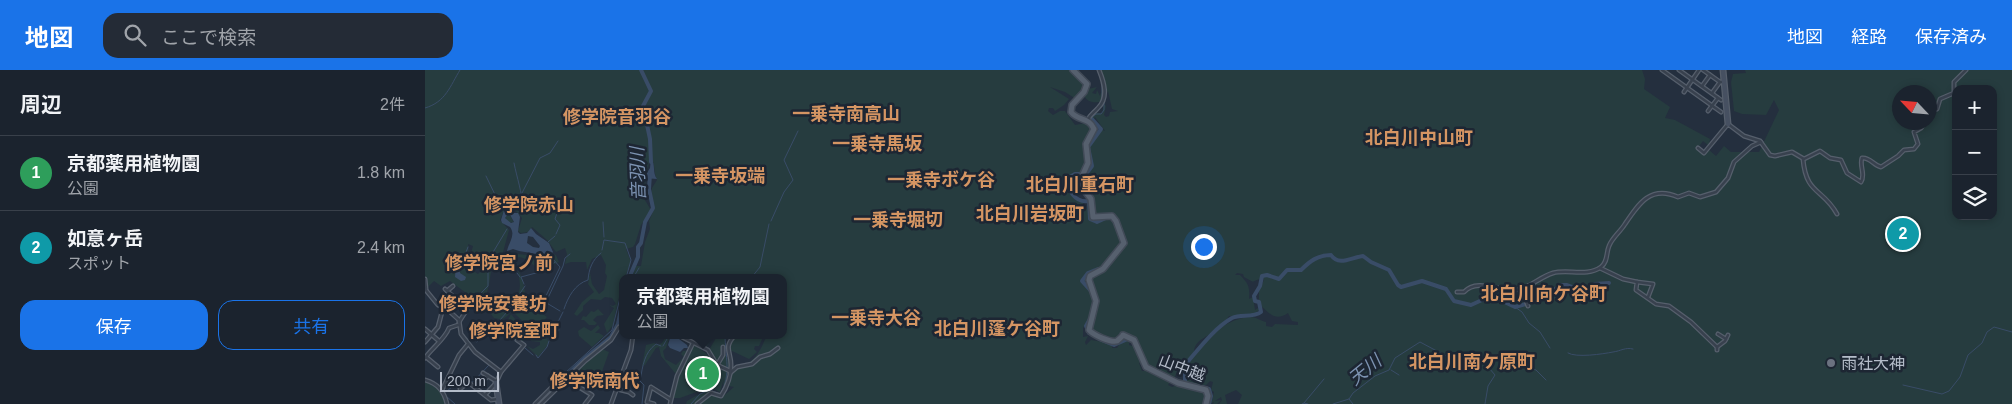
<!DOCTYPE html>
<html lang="ja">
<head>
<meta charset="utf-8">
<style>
  body { margin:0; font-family:Helvetica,"Noto Sans JP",sans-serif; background:#242b36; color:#f1f3f6 }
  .controls { position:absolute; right:15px; top:15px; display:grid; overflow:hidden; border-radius:10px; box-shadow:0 2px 8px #0003 }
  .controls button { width:45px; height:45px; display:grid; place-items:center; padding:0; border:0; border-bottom:1px solid #39404a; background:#1b232e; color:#f1f3f6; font:25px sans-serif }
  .compass { position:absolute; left:1467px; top:15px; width:45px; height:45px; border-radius:50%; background:#1b232e; box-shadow:0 2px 8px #0003; rotate:296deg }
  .scale { position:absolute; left:15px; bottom:12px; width:59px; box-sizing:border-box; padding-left:5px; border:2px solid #b4bcc9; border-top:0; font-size:14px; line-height:18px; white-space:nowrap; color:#b4bcc9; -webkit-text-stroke:4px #1d2633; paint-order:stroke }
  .you { position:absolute; left:778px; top:176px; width:18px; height:18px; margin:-12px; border:4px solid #fff; border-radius:50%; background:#1a73e8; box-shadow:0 0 0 8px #1a73e833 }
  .badge { display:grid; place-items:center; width:32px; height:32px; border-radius:50%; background:#1a73e8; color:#fff; font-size:16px; font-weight:700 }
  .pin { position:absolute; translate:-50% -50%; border:2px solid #fff; box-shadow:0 1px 5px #0006 }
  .popup { position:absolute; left:194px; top:204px; width:168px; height:65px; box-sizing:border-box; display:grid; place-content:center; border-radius:10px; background:#1b232e; filter:drop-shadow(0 1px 4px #0005); font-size:16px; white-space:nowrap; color:#a0a4aa }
  .popup b { font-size:19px; color:#f1f3f6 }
  .popup::after { content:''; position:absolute; left:50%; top:100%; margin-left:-10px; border:10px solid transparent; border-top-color:#1b232e }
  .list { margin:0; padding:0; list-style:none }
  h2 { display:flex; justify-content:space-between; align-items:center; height:65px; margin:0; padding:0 20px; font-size:21px }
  h2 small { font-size:16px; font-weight:400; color:#a0a4aa }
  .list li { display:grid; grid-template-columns:32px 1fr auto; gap:15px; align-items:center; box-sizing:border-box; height:75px; padding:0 20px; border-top:1px solid #39404a }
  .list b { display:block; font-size:19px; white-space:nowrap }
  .list p { margin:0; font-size:16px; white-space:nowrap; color:#a0a4aa }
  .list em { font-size:16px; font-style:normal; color:#a0a4aa }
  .actions { display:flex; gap:10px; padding:15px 20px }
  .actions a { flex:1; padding:11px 0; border:1px solid #1a73e8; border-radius:15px; text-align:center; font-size:18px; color:#1a73e8 }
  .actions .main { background:#1a73e8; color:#fff }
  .icon { flex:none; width:28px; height:28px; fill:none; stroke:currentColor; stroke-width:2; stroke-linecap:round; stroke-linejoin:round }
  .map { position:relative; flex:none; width:1587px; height:334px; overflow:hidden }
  header { display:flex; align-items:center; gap:30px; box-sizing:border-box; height:70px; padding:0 25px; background:#1a73e8; color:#fff }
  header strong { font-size:24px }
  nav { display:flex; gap:28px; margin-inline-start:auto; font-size:18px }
  .search { width:350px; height:45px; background:#242b36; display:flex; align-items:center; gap:12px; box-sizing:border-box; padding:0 18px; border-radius:15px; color:#a0a4aa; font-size:19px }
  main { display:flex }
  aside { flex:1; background:#1b232e }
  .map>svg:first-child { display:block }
  .green { fill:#263c3f; fill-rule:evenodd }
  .water { fill:#394c67; fill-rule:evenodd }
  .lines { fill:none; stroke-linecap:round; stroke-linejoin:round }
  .stream { stroke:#394c67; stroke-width:1 }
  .river { stroke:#394c67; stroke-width:4 }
  .street-casing { stroke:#565f6c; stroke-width:5 }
  .secondary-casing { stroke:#565f6c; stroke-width:7 }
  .primary-casing { stroke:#414a57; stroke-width:8 }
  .street { stroke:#38414e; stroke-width:2.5 }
  .secondary { stroke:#465061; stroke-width:4.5 }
  .primary { stroke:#56606e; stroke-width:5 }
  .worship-dot { fill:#6b7280; stroke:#1d2633; stroke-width:2 }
  .labels { text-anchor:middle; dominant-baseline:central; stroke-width:5; stroke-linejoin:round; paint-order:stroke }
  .poi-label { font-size:16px; fill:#b4bcc9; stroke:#1d2633; text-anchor:start }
  .street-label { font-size:16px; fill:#b4bcc9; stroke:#1d2633 }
  .neighbourhood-label { font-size:18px; font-weight:bold; fill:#d59563; stroke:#1d2633 }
  .water-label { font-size:18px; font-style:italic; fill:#7c92b1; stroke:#1d2633 }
</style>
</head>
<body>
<header>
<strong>地図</strong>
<div class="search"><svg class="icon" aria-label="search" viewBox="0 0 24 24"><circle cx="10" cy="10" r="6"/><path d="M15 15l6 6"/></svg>ここで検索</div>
<nav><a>地図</a><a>経路</a><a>保存済み</a></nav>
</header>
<main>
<aside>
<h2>周辺<small>2件</small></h2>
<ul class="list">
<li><span class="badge" style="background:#2e9e5b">1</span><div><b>京都薬用植物園</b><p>公園</p></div><em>1.8 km</em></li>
<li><span class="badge" style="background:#0f9aa8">2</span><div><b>如意ヶ岳</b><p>スポット</p></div><em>2.4 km</em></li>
</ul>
<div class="actions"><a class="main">保存</a><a>共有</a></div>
</aside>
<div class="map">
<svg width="1587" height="334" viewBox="0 0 1587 334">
  <rect width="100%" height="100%" fill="#242f3e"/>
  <!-- green -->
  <g class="green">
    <path d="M 0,0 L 647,0 L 659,12 L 660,18 L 651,29 L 640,22 L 625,17 L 644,29 L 639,35 L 630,41 L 628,38 L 624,38 L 623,41 L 628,45 L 635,41 L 640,41 L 650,55 L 661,53 L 667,57 L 659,74 L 663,88 L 658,101 L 652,103 L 656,104 L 655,107 L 645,109 C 643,114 645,118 649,122 L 648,124 L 658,132 L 658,140 L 662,139 L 662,135 L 665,135 C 665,141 663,149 671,152 L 677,149 L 689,151 L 700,172 L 698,163 L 691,148 L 670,146 L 663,125 L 663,114 L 656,112 L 659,104 L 668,97 L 668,95 L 665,95 L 667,91 L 664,87 L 663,72 L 672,65 L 672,62 L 675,59 L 680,61 L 670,47 L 668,51 L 675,57 L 671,58 L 665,49 L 665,47 L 669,46 L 670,43 L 677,43 L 679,34 L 681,36 L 679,45 L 681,47 L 684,46 L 685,42 L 693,41 L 687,39 L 683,21 L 681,25 L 675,0 L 1217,0 L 1220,9 L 1219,19 L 1245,37 L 1240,48 L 1250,50 L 1285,69 L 1284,76 L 1278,71 L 1272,79 L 1279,85 L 1284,80 L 1291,86 L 1299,76 L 1306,82 L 1334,82 L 1354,40 L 1349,30 L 1341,45 L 1317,44 L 1309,41 L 1306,12 L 1308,4 L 1321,3 L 1320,0 L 1587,0 L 1587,334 L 813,334 L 817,325 L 811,320 L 800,325 L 802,334 L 794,334 L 797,330 L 796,327 L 790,331 L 796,330 L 792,334 L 788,334 L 789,332 L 784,334 L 787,331 L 789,322 L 786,320 L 788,312 L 785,311 L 781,315 L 761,313 L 760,308 L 763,304 L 759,293 L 754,294 L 749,310 L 744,307 L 745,305 C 737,300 731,302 724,296 C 710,285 718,263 694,264 L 691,267 L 692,269 L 688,270 L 665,259 L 670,249 L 669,246 L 663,254 L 663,253 L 665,251 L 665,246 L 658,258 L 658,267 L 663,266 L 660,272 L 661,275 L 666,270 L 678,272 L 680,270 L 687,275 L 687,278 L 692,278 L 694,275 L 692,272 L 700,266 L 704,271 L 704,275 L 711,277 L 716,292 L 714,293 L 717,301 L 719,301 L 721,298 L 723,300 L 722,302 L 727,304 L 728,302 L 730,303 L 730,305 L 746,311 L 743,315 L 747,317 L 755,314 L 781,321 L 781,334 L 261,334 L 262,331 L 283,319 L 295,329 L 309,317 L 298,315 L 299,308 L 295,322 L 285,317 L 255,328 L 247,328 L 253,306 L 256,302 L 255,301 L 252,303 L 250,303 L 236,286 L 234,277 L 231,278 L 220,295 L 217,296 L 221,275 L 229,273 L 233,275 L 237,273 L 240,268 L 244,269 L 241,278 L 238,281 L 240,289 L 251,295 L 259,287 L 256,284 L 258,281 L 261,281 L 268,275 C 283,282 290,294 304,302 C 312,294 318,296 326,291 C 334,285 338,274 342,265 L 358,265 L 358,239 L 361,238 L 358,235 L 358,208 L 232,208 L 228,205 L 223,208 L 206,208 L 211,196 L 216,196 L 220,172 L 225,159 L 224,151 L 229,139 L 226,128 L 227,118 L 232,110 C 228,102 231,94 225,86 L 218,127 L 226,140 L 216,155 L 210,174 L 208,177 L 201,179 L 206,192 L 200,208 L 198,208 L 188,255 L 182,263 L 179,254 L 189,238 L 184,235 L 188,236 L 191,234 L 187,228 L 180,227 L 176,230 L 166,229 L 158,236 L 158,240 L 152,246 L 149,244 L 157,232 L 169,222 L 163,214 L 165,203 L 167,214 L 174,224 L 179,220 L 182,206 L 180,203 L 181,195 L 176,185 L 167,189 L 162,200 L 161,192 L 146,192 L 140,194 L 142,184 L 140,178 L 131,182 L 122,170 L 107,157 L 103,162 L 96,163 L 93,161 L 97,148 L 90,140 L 84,143 L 89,153 L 81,151 L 80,145 L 83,143 L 80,140 L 82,136 L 86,137 L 81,135 L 75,150 L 84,160 L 77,186 L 69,186 C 65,200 66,214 60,228 L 68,236 L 69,240 L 65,241 L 25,211 L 16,216 L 9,211 L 2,218 L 0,204 ZM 1531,19 L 1568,19 L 1568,146 L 1531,146 ZM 1474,22 L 1504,22 L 1504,52 L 1474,52 ZM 43,174 L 48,176 L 46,183 L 54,188 L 54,182 L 66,186 L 63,198 L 57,200 L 53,204 L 39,195 L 44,182 ZM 812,203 L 818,204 L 819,207 C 833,214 823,212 838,208 L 839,210 L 834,220 L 834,234 C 844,243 850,252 863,243 L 867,251 L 873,252 L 873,255 L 850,254 L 847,257 L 841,256 L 841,252 C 836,251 831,247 826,247 C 809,247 786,262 775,274 C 771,278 773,280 769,284 C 768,271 780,268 790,261 C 795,258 800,251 804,246 L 827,246 L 834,240 L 833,238 L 830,240 L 828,227 L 824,229 C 825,218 824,214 815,205 L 810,205 Z"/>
    <path d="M 678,16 L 677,31 C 670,34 660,32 659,24 L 663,19 L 672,17 L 667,23 L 671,24 L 672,20 L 675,26 Z"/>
    <path d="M 81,183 L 103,185 L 121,190 L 128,184 L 131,185 L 134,192 L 120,198 L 114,199 C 105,194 99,183 87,189 L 86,185 L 81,185 Z"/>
    <path d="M 93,199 L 98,211 L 100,223 L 102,227 C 89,232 86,247 77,249 C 75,250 72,248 69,248 L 66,244 L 72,241 L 70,240 L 72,233 L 74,234 L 76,232 L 86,228 L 90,229 C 98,218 94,211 93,199 Z"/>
    <path d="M 101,230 L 108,238 L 122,247 L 111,260 L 124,271 L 122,276 L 113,287 L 102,276 L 108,279 L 115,275 L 115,272 L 106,271 L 106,259 L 88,242 L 96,231 Z"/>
    <path d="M 173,239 L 179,245 L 172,246 L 168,250 L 172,253 L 170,255 L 164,255 L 159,250 L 156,250 L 158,246 L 161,247 L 166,241 L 169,242 Z"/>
    <path d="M 86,244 L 95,255 L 94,261 L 99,269 L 97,272 L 83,261 L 81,256 L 76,256 L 77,253 L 81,254 Z"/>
    <path d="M 173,255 L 175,258 L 170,263 L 174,263 L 179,266 L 167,277 L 154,266 L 153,261 L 159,257 L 166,261 Z"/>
    <path d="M 282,265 L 300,265 L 300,280 L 297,279 L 297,286 L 293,293 L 284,280 L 291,268 L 290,266 L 282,276 L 282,279 L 269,273 L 270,271 L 273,272 L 277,266 L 281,268 Z"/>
    <path d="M 310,265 L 339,265 L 334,276 L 330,276 L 329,279 L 332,282 L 324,289 L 307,281 L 302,281 L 304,274 Z"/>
    <path d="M 177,279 L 184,282 L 175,307 L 169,303 L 165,308 L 158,308 L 151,313 L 145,307 Z"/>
    <path d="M 299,282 L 304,291 L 304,300 L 293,294 Z"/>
    <path d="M 0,311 L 16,321 L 20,334 L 0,334 Z"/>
  </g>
  <!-- water -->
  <g class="water">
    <path d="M 226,88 C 231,95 227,102 232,109 L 219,108 L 225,98 Z"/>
    <path d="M 79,140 L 83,144 L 80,148 L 86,153 L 89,152 L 84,143 L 93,143 L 95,147 L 93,162 L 95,164 L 102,163 L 106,158 L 111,164 L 124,173 L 128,182 L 124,186 L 94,181 L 88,179 L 82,181 C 84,172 91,165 85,157 L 77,153 L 76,150 ZM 103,166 L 108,167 L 115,176 L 114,178 L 108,177 L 102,173 Z"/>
    <path d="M 31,194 L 34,195 L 35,203 L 41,207 L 40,210 L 36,211 L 30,207 Z"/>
    <path d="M 246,265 L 255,265 L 254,269 L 262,275 L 263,278 L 259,278 L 255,282 L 245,278 L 243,275 Z"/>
  </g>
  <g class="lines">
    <!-- stream -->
    <g class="stream">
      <path d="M 677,13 L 677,29"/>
      <path d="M 0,38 C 21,32 25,16 35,0"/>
      <path d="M 666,48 L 671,44 L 676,44 L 679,40 L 679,32"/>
      <path d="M 89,93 C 92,108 97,122 98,138 L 94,141"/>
      <path d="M 61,106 L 75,135 L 81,137"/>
      <path d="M 97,123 L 115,88 L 125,83 L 133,71"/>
      <path d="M 346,151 L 359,122 L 368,110 L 359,90 L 373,61"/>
      <path d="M 178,152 L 179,167"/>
      <path d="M 131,164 L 135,155 L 130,149 L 132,143"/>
      <path d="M 123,172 L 130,166"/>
      <path d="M 177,180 L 179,170 L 200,173 L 206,190 L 201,208"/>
      <path d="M 32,193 L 40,185 L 43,177"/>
      <path d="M 122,199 L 130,192"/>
      <path d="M 92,203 L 95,207"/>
      <path d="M 208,208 L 214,198"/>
      <path d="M 326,208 L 335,197 L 344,154"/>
      <path d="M 99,214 L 96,207 L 122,200"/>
      <path d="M 122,230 L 138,196 L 140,188 L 145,184"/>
      <path d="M 111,233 L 120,228 L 135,197 L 127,188"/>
      <path d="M 116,234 L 120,232 L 135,241"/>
      <path d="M 1090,237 L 1097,242 L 1104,253 L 1115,262 L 1125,278"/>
      <path d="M 139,239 C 143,227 150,214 163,210 C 164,199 167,190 176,183"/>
      <path d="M 83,241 L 100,216"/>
      <path d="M 37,250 L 51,228 L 63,216 L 63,203 L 67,184 L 82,159"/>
      <path d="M 75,250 L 82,242"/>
      <path d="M 134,250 L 138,242"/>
      <path d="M 128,267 L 134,260 L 131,255 L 133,251"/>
      <path d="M 52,272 L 66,254 L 72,251"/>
      <path d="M 238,276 L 242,269 L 242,265"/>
      <path d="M 100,278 L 108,285"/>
      <path d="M 1011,282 L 1012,292"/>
      <path d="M 1143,283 C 1151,288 1178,284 1188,282 C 1196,281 1200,277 1208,279"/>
      <path d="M 111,285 L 113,288 L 122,277 L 124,271"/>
      <path d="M 1058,291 L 1070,305 L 1063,316 L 1060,334"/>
      <path d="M 966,300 L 974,305"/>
      <path d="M 139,304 L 187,260 L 198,216"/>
      <path d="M 1478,315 L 1517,324 L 1524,321 L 1535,307 L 1543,285 L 1557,273 L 1562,262 L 1569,257 L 1587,262"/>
      <path d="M 21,322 L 36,309 L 48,312 L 64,295"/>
      <path d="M 21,326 L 30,334"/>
      <path d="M 924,329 L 928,334"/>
      <path d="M 879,333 L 899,309"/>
      <path d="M 217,334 L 219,315 L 215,311 C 218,295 219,283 231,274 L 236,276"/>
      <path d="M 266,334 L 275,324 L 285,320 L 295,324 C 307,305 300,285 300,265"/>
      <path d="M 877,334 L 879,333 L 883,334"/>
      <path d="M 908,334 L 924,329 L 928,323 L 950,306 L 964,300 L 970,288 L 995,272 L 1023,287 L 1040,288 L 1054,291 L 1068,288 L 1097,295 L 1111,300 L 1121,310"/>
    </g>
    <!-- river -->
    <g class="river">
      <path d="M 216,0 L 226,21 L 218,36 L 225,69 L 226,92"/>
      <path d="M 666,48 L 676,59 L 663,77 L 667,96 L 661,104 L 650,104 L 645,107 C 641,120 650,133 664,131 L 665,149 L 672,152 L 683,147"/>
      <path d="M 204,208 L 213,187 L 213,177 L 216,173 L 220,152 L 228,138 L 224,119 L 225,104"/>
      <path d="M 666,221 L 657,211 L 663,203 L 673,199"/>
      <path d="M 664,263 L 661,256 L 666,247"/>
      <path d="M 674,269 L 689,275 L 705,268"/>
      <path d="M 760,313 L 760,295 C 773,280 789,258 807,248 C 816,244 828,248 836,242 L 834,232 L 830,231 L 829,226 L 835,216 L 837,206 L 842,205 L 854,209 L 862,200 L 876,200 C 885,191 893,185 906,185 C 914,197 927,187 938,186 L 946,192 L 964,200 L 973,215 L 976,217 L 997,211 L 1021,219 L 1029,231 L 1046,235 L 1057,230 L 1071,228 L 1090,237 L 1101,234 L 1113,225 L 1124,223 L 1137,215 L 1142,215 L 1158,221 L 1170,214 L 1184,213"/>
      <path d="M 760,313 L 784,319 L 786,326 L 784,334"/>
      <path d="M 113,334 L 160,288 L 186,267 L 193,254 L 198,229"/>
    </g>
    <!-- street casing -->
    <g class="street-casing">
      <g id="street">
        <path d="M 1237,0 L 1296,42"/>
        <path d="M 1254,0 L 1296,30"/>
        <path d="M 1278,0 L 1295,12 L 1298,12"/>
        <path d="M 1277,16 L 1285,5"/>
        <path d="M 1259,22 L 1274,0"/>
        <path d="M 1287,23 L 1295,12"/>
        <path d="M 1283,41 L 1293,28"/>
        <path d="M 1504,41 L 1512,39 L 1515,29 L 1529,23 L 1529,12 L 1541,0"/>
        <path d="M 663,50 C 665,44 669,43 673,38 C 684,28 679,12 674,0"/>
        <path d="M 1273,78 L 1279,83 L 1303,54 L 1319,66 L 1335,71 L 1345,85 L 1350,86 L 1367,82 L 1379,89 L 1395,81 L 1405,88 L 1416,90 L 1422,103 L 1436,112 C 1441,104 1434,96 1437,88 C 1445,87 1448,95 1456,97 L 1473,86 L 1479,80 L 1489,79 L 1493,74 L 1489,62 L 1496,58 L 1500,52"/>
        <path d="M 1378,89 C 1381,125 1398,118 1412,144"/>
        <path d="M 1175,198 L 1198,209 L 1212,212 L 1211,220 L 1231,234 L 1244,236 L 1266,252 L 1292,277 L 1292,280"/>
        <path d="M 0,209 L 1,219"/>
        <path d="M 1212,212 L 1228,214 L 1223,227"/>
        <path d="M 1096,218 L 1103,236"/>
        <path d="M 0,219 L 13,235 L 23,240 L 34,250 L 36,264 L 50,282 L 76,302"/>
        <path d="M 20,219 L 33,231"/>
        <path d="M 22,221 L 28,216"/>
        <path d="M 1032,222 L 1039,222 C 1051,209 1070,219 1086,220 C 1100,222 1114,207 1128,203 C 1143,199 1162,207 1176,197 C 1183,192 1181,183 1184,176 C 1187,168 1195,162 1200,154 C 1214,133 1226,115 1253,127 L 1264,123 L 1275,127 L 1291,122 L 1303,108 L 1309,92 L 1327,76 L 1336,72"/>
        <path d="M 16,237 L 26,225"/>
        <path d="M 34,252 L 48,230"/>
        <path d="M 0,259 L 14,271"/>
        <path d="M 1293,264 L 1301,269"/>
        <path d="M 258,265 L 257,267 L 283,280 L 292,295 L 305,301"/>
        <path d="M 0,272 L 13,257 L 18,238"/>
        <path d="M 1292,277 L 1300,271 L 1303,265"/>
        <path d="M 1,287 L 13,297"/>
        <path d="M 0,288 C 7,278 20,269 24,258 L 33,255"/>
        <path d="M 292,295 L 298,285 L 298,277"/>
        <path d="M 58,303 L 71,311"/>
        <path d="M 305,303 L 312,297 L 327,294 L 335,287 L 345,284 L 353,278"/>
        <path d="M 0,310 C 13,314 19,321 22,334"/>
        <path d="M 51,318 L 63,306"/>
        <path d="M 35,319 L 43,312 L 66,330 L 73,329"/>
        <path d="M 192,319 L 204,322 L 208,325"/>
        <path d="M 17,320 L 34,285 L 43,274"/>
        <path d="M 60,325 L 71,313 L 76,302 L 99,275 L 92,270"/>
        <path d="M 110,334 L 138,306 L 145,307 L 154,317 L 167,325 L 160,334"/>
        <path d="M 116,334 L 160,291 L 186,270 L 194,257"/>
        <path d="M 186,334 L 206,280 L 208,265"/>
        <path d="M 229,334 L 222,332 L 226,317 L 245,329"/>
        <path d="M 245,334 L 252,306 L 268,273"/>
        <path d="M 272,334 L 286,323 L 296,326 C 302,317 306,305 306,295 C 306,281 298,278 310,265"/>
      </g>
    </g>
    <!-- secondary casing -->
    <g class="secondary-casing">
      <g id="secondary">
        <path d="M 1298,0 L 1303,54"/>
        <path d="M 71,313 L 74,334"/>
      </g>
    </g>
    <!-- primary casing -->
    <g class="primary-casing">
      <path id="primary" d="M 648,0 L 662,14 L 659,22 L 647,35 L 646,42 C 653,51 664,47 669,59 L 661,74 L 663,93 L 654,113 L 666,129 L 668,147 L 687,146 L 691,151 L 699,173 L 678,199 L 665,206 L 664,210 L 671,231 L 664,260 C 668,265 686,273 692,271 C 692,271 698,266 698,265 L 709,270 L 721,297 L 753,313 L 781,320 L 783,326 L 781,334"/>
    </g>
    <!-- street -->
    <use href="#street" class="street"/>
    <!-- secondary -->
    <use href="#secondary" class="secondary"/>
    <!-- primary -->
    <use href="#primary" class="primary"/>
  </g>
  <!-- markers -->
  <circle class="worship-dot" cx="1406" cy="293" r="5"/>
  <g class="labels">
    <!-- poi labels -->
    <g class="poi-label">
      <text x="1416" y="293">雨社大神</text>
    </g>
    <!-- street labels -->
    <g class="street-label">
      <text transform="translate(757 298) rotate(21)">山中越</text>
    </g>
    <!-- neighbourhood labels -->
    <g class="neighbourhood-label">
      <text x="421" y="44">一乗寺南高山</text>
      <text x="192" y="47">修学院音羽谷</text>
      <text x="994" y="68">北白川中山町</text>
      <text x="452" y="74">一乗寺馬坂</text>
      <text x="295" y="106">一乗寺坂端</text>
      <text x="516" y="110">一乗寺ボケ谷</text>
      <text x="655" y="115">北白川重石町</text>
      <text x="104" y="135">修学院赤山</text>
      <text x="605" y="144">北白川岩坂町</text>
      <text x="473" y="150">一乗寺堀切</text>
      <text x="74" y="193">修学院宮ノ前</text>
      <text x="1119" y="224">北白川向ケ谷町</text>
      <text x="68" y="234">修学院安養坊</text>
      <text x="451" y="248">一乗寺大谷</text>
      <text x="572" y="259">北白川蓬ケ谷町</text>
      <text x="89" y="261">修学院室町</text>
      <text x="1047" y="292">北白川南ケ原町</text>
      <text x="170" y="311">修学院南代</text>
    </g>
    <!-- water labels -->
    <g class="water-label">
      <text transform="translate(213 104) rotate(-92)">音羽川</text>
      <text transform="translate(940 300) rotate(-39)">天川</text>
    </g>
  </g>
</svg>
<div class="controls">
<button>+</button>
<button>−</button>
<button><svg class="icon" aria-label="layers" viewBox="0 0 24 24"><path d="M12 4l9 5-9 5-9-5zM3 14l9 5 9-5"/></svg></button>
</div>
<svg class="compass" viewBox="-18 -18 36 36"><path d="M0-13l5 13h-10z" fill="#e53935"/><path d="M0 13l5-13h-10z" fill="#a0a4aa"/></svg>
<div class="scale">200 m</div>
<div class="you"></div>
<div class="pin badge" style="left:278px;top:304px;background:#2e9e5b">1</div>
<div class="popup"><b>京都薬用植物園</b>公園</div>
<div class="pin badge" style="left:1478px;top:164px;background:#0f9aa8">2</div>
</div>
</main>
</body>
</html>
